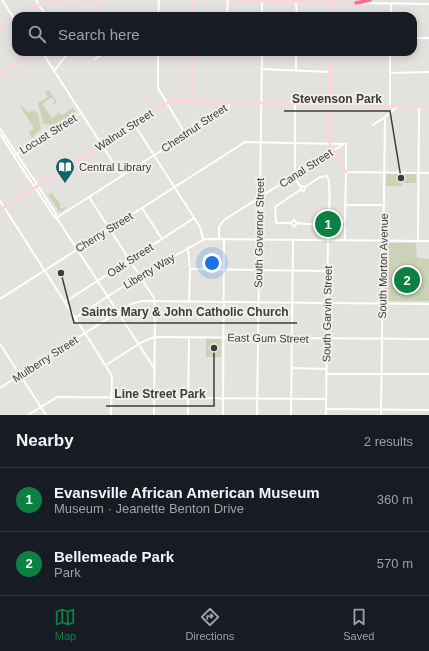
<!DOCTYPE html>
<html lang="en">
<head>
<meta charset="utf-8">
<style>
  body { margin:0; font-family:Arial,sans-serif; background:#20242c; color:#f1f3f6 }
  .you { position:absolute; left:212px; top:263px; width:14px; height:14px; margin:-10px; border:3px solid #fff; border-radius:50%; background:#1a73e8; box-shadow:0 0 0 6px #1a73e833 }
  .badge { display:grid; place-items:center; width:26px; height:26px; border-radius:50%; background:#0b8043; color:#fff; font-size:13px; font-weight:700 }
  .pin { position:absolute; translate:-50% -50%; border:2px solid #fff; box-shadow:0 1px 4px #0006 }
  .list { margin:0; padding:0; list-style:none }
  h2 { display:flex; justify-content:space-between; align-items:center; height:52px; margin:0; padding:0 16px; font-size:17px }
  h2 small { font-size:13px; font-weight:400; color:#9ea1a6 }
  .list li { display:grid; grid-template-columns:26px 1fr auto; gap:12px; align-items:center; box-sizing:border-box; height:64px; padding:0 16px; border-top:1px solid #363941 }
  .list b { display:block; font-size:15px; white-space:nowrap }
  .list p { margin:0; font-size:13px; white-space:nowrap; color:#9ea1a6 }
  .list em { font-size:13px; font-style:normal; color:#9ea1a6 }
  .icon { flex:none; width:22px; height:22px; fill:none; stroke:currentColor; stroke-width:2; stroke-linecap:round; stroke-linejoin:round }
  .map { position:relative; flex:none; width:429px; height:415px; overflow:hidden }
  .search { position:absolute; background:#171b24; box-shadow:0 2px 10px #0003; left:12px; right:12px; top:12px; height:44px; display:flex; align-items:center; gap:10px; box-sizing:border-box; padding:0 14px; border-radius:12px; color:#9ea1a6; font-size:15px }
  .sheet { height:180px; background:#171b24 }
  nav { display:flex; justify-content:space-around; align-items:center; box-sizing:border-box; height:56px; border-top:1px solid #363941; background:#171b24; font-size:11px; color:#9ea1a6 }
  nav a { display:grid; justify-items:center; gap:2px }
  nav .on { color:#0b8043 }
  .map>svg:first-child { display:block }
  .green { fill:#cbd2b6 }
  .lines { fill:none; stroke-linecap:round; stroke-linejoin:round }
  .minor { stroke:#fff; stroke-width:2 }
  .tertiary { stroke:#fff; stroke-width:2 }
  .secondary { stroke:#fed3dd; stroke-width:2.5 }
  .motorway { stroke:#fc6c8d; stroke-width:3.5 }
  .labels { text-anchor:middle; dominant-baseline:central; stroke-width:4; stroke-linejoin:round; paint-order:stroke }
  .street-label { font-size:11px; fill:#3c3c3a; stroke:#f0efec }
  .poi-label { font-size:11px; fill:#3c3c3a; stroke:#f0efec; text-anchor:start }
  .leader { fill:none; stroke:#3c3c3a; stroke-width:1.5 }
  .callout-dot { fill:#3c3c3a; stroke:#f0efec; stroke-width:1.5 }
  .callout-label { font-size:12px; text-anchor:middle; font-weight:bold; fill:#3c3c3a; stroke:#f0efec; stroke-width:4; stroke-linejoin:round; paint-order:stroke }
</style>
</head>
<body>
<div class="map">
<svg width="429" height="415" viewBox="0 0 429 415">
  <rect width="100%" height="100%" fill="#e3e2df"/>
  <!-- green -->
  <g class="green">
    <path d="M 49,90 L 57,102 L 54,104 L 53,103 L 55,101 L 52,97 L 42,104 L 52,118 L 58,114 L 57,112 L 62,115 L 73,108 L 76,111 L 53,126 L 43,123 L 38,103 L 48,97 L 45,92 Z"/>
    <path d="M 21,105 L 28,112 L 35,111 L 38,114 L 41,129 L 32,138 L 29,132 L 34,128 L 20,106 Z"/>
    <path d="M 386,174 L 416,174 L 416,183 L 402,183 L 402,186 L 386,186 Z"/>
    <path d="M 52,193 L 61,205 L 60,206 L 61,209 L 65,207 L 66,208 L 60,214 L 62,211 L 59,212 L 48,195 Z"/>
    <path d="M 385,243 L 416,243 L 417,258 L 429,259 L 429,301 L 385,301 Z"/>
    <rect x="206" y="339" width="15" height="18"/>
  </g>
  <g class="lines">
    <!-- minor -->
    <g class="minor">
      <path d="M 2,0 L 15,20"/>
      <path d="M 36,0 L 46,16"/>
      <path d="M 296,2 L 297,16"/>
      <path d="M 363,3 L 429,4"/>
      <path d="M 158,16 L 159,0"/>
      <path d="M 227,16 L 228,0"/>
      <path d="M 391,16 L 391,4"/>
      <path d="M 413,38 L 429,38"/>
      <path d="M 42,52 L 122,176"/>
      <path d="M 158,52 L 158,88 L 186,135"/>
      <path d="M 95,59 L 106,52"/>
      <path d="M 262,69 L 330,72"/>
      <path d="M 296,71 L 296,52"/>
      <path d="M 390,73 L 429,72"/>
      <path d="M 295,105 L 295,179 L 300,186"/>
      <path d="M 390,107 L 390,52"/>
      <path d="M 134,124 L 200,227 L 203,239"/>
      <path d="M 373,125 L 385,117 L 397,107"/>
      <path d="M 0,129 L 32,177"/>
      <path d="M 0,134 L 29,179"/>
      <path d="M 343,144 L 346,144 L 346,172 L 429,173"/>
      <path d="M 14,156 L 81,113"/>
      <path d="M 33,178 L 56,214 L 56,217"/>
      <path d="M 30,180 L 53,215 L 58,220 L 154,368"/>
      <path d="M 89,197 L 154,298 L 155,307 L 154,415"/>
      <path d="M 0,201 L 75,318"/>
      <path d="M 345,205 L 384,205"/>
      <path d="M 142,208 L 162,239"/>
      <path d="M 56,218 L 228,108 L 230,103"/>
      <path d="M 291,223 L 294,227 L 297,223 L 294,220 L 291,223 L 276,223 L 275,207 L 300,190 L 304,191 L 305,187 L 301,186 L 300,190"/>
      <path d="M 297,223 C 303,224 310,225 316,224 C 334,220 329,194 329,181 L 327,176 L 320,177 L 305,187"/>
      <path d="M 219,239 L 219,227 L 224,220 L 342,145"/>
      <path d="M 418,241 L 419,107"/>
      <path d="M 188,247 L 190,269 L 189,302"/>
      <path d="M 190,269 L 327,271"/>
      <path d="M 0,299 L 245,142 L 343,144"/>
      <path d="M 65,302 L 194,218"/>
      <path d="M 0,344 L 46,415"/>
      <path d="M 106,365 L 142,342 L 155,337 L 429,339"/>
      <path d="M 292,368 L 326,369"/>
      <path d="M 326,374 L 429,374"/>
      <path d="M 326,409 L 429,410"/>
      <path d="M 28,415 L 57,397 L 326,399"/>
      <path d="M 111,415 L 112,376 L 85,333 L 131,304 L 142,301 L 429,304"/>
      <path d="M 188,415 L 189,337"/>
      <path d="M 223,415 L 224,239"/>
      <path d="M 291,415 L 293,239"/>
      <path d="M 381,415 L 385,117"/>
    </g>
    <!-- tertiary -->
    <g class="tertiary">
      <path d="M 262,16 L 262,0"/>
      <path d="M 54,71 L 69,52"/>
      <path d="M 345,240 L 345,220"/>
      <path d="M 0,388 L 85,333 L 75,318 L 139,276 L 205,239 L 429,241"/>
      <path d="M 257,415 L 262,52"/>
      <path d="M 326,415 L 328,240 L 331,234 L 345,219 L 346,172"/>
    </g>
    <!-- secondary -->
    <g class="secondary">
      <path d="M 232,0 L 356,3"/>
      <path d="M 21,16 C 30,11 38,3 49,2 C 66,1 75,9 92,0"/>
      <path d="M 93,16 L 101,0"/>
      <path d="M 193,16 L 193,0"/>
      <path d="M 331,16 L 331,0"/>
      <path d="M 0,29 L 16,19"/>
      <path d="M 330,52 L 329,140 L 331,146 L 346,172"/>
      <path d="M 0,74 L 34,52"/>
      <path d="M 192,101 L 192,52"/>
      <path d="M 0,210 L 167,103 L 174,101 L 429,107"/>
    </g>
    <!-- motorway -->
    <path class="motorway" d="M 356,3 L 370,0"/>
  </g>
  <!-- icons -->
  <defs>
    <g id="library-pin" transform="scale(1)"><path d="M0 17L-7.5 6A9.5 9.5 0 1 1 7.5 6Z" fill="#16636d" stroke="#f0efec"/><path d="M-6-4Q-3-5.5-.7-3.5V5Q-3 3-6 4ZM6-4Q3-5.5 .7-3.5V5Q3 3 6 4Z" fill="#fff"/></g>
  </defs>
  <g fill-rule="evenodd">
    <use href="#library-pin" x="65" y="167"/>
  </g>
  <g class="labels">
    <!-- street labels -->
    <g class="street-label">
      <text transform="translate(194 128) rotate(-34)">Chestnut Street</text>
      <text transform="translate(124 130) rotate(-33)">Walnut Street</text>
      <text transform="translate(48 134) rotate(-32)">Locust Street</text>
      <text transform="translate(306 168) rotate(-33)">Canal Street</text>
      <text transform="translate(104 232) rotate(-32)">Cherry Street</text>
      <text transform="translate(259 233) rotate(-89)">South Governor Street</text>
      <text transform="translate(130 260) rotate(-33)">Oak Street</text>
      <text transform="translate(383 266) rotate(-89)">South Morton Avenue</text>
      <text transform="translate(149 271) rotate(-31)">Liberty Way</text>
      <text transform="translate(327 314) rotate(-89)">South Garvin Street</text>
      <text transform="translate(268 338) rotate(1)">East Gum Street</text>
      <text transform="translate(45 359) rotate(-33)">Mulberry Street</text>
    </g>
    <!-- poi labels -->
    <g class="poi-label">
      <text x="79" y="167">Central Library</text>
    </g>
  </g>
  <!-- callouts -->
  <path class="leader" d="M401 178L390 111H284M61 273L74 323H297M214 348L214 406H106"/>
  <g class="callout-dot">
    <circle cx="401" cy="178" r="4"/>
    <circle cx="61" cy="273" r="4"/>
    <circle cx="214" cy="348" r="4"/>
  </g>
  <g class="callout-label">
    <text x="337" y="103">Stevenson Park</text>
    <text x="185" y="316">Saints Mary &amp; John Catholic Church</text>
    <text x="160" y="398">Line Street Park</text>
  </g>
</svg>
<div class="you"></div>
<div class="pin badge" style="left:328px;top:224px">1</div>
<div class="pin badge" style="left:407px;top:280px">2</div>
<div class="search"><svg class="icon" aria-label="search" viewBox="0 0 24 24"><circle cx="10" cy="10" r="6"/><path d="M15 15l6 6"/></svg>Search here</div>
</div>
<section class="sheet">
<h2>Nearby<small>2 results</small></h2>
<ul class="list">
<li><span class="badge">1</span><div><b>Evansville African American Museum</b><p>Museum · Jeanette Benton Drive</p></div><em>360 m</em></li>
<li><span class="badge">2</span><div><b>Bellemeade Park</b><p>Park</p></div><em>570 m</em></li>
</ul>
</section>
<nav>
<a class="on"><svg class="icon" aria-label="map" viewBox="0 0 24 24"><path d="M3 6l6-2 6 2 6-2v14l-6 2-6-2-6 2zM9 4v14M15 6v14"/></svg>Map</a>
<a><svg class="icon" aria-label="directions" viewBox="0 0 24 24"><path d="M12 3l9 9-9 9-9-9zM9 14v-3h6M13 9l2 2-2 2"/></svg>Directions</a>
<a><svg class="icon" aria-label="saved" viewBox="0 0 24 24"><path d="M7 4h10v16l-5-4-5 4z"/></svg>Saved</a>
</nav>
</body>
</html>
